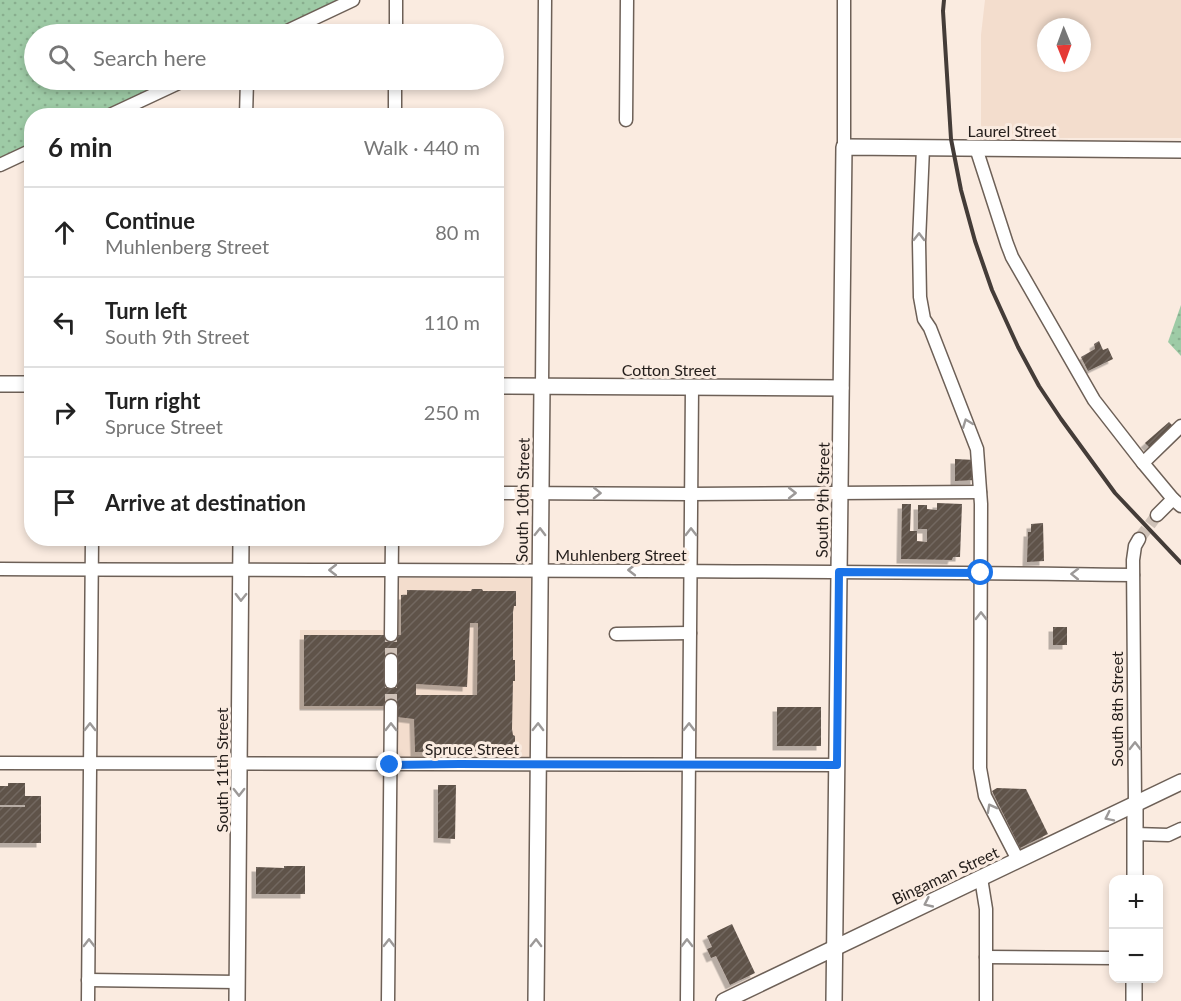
<!DOCTYPE html>
<html lang="en">
<head>
<meta charset="utf-8">
<style>
  body { margin:0; font-family:Lato,sans-serif; background:#f2f2f2; color:#222 }
  .controls { position:absolute; right:18px; bottom:18px; display:grid; overflow:hidden; border-radius:12px; box-shadow:0 3px 9px #0003 }
  .controls button { width:54px; height:54px; display:grid; place-items:center; padding:0; border:0; border-bottom:2px solid #e0e0e0; background:#fff; color:#222; font:30px sans-serif }
  .compass { position:absolute; left:1037px; top:18px; width:54px; height:54px; border-radius:50%; background:#fff; box-shadow:0 3px 9px #0003; rotate:179deg }
  .stop { position:absolute; width:18px; height:18px; margin:-14px; border:4px solid #1a73e8; border-radius:50%; background:#fff }
  .stop.end { background:#1a73e8; border-color:#fff; box-shadow:0 2px 6px #0008 }
  .list { margin:0; padding:0; list-style:none }
  h2 { display:flex; justify-content:space-between; align-items:center; height:78px; margin:0; padding:0 24px; font-size:26px }
  h2 small { font-size:20px; font-weight:400; color:#767676 }
  .list li { display:grid; grid-template-columns:39px 1fr auto; gap:18px; align-items:center; box-sizing:border-box; height:90px; padding:0 24px; border-top:2px solid #e0e0e0 }
  .list b { display:block; font-size:22px; white-space:nowrap }
  .list p { margin:0; font-size:20px; white-space:nowrap; color:#767676 }
  .list em { font-size:20px; font-style:normal; color:#767676 }
  .icon { flex:none; width:33px; height:33px; fill:none; stroke:currentColor; stroke-width:2; stroke-linecap:round; stroke-linejoin:round }
  .map { position:relative; flex:none; width:1181px; height:1001px; overflow:hidden }
  .search { position:absolute; background:#fff; box-shadow:0 3px 9px #0003; left:24px; top:24px; width:480px; height:66px; display:flex; align-items:center; gap:15px; box-sizing:border-box; padding:0 21px; border-radius:33px; color:#767676; font-size:22px }
  .panel { position:absolute; background:#fff; box-shadow:0 3px 9px #0003; left:24px; top:108px; width:480px; height:438px; border-radius:24px }
  .map>svg:first-child { display:block }
  .built { fill:#f3ddcd; fill-rule:evenodd }
  .park { fill:url(#park-dots) }
  .building { fill:url(#building-hatch); fill-rule:evenodd; filter:url(#shadow) }
  .lines { fill:none; stroke-linecap:round; stroke-linejoin:round }
  .minor-tunnel { stroke:#cfc2b8; stroke-width:12; stroke-dasharray:12 6; stroke-linecap:butt }
  .minor-casing { stroke:#6d6057; stroke-width:15 }
  .tertiary-casing { stroke:#6d6057; stroke-width:18 }
  .minor { stroke:#fff; stroke-width:12 }
  .tertiary { stroke:#fff; stroke-width:15 }
  .rail { stroke:#443c38; stroke-width:4 }
  .oneway { stroke:#9c9998 }
  .route { stroke:#1a73e8; stroke-width:8 }
  .labels { text-anchor:middle; dominant-baseline:central; stroke-width:6; stroke-linejoin:round; paint-order:stroke }
  .street-label { font-size:16px; fill:#231d1a; stroke:#faebe0 }
</style>
</head>
<body>
<div class="map">
<svg width="1181" height="1001" viewBox="0 0 1181 1001">
  <defs>
    <pattern id="park-dots" width="8" height="8" patternUnits="userSpaceOnUse" patternTransform="scale(1.5)"><rect width="8" height="8" fill="#9ecba6"/><path d="M2 2h.1M6 6h.1" fill="none" stroke="#88ae8e" stroke-width="1.8" stroke-linecap="round"/></pattern>
    <pattern id="building-hatch" width="6" height="6" patternUnits="userSpaceOnUse" patternTransform="scale(1.5)"><rect width="6" height="6" fill="#5f5249"/><path d="M-1 1l2-2M0 6l6-6M5 7l2-2" fill="none" stroke="#726760"/></pattern>
    <filter id="shadow"><feDropShadow dx="-4.5" dy="4.5" stdDeviation="0" flood-color="#0004"/></filter>
  </defs>
  <rect width="100%" height="100%" fill="#faebe0"/>
  <!-- built -->
  <g class="built">
    <path d="M 985,0 L 1181,0 L 1181,138 L 981,138 L 981,35 ZM 1046,27 L 1082,27 L 1082,63 L 1046,63 Z"/>
    <path d="M 397,578 L 532,578 L 531,764 L 394,764 L 394,709 L 299,709 L 300,630 L 396,630 Z"/>
  </g>
  <!-- park -->
  <g class="park">
    <path d="M 0,0 L 353,0 L 281,34 L 34,34 L 34,80 L 185,80 L 108,115 L 32,116 L 31,150 L 0,165 Z"/>
    <path d="M 1181,305 L 1181,356 L 1168,342 Z"/>
  </g>
  <!-- building -->
  <g class="building">
    <path d="M 1099,341 L 1103,350 L 1108,348 L 1113,359 L 1088,371 L 1081,357 L 1095,349 L 1094,344 Z"/>
    <path d="M 1169,422 L 1174,427 L 1150,448 L 1145,443 Z"/>
    <path d="M 955,459 L 975,460 L 975,480 L 955,481 Z"/>
    <path d="M 937,503 L 962,504 L 960,557 L 953,557 L 952,560 L 901,559 L 902,504 L 911,504 L 910,531 L 917,531 L 917,541 L 927,542 L 927,529 L 918,529 L 918,505 L 927,505 L 927,509 L 937,510 Z"/>
    <path d="M 1043,523 L 1044,561 L 1027,562 L 1028,532 L 1031,532 L 1031,524 Z"/>
    <path d="M 472,589 L 482,589 L 483,591 L 516,591 L 516,606 L 514,606 L 513,612 L 513,660 L 515,660 L 515,681 L 513,681 L 512,729 L 513,735 L 515,736 L 515,751 L 415,752 L 414,719 L 397,717 L 397,706 L 304,706 L 304,635 L 401,635 L 401,595 L 407,595 L 407,590 L 471,591 ZM 470,623 L 478,623 L 477,695 L 416,695 L 416,684 L 467,687 ZM 398,659 L 398,682 L 384,682 L 385,662 Z"/>
    <rect x="1053" y="627" width="14" height="18"/>
    <rect x="777" y="707" width="44" height="39"/>
    <path d="M 8,783 L 25,783 L 25,796 L 41,796 L 41,843 L 0,843 L 0,807 L 25,807 L 25,805 L 0,805 L 0,786 L 8,786 Z"/>
    <path d="M 438,785 L 456,785 L 455,839 L 438,838 Z"/>
    <path d="M 997,788 L 1026,789 L 1048,834 L 1020,848 L 992,791 Z"/>
    <path d="M 284,866 L 305,866 L 305,894 L 256,894 L 256,867 L 284,868 Z"/>
    <path d="M 732,924 L 755,973 L 730,985 L 716,956 L 711,958 L 707,949 L 712,947 L 707,936 Z"/>
  </g>
  <g class="lines">
    <!-- minor-tunnel -->
    <g class="minor-tunnel">
      <path d="M 1139,539 L 1157,515"/>
      <path d="M 391,660 L 391,635"/>
      <path d="M 391,706 L 391,682"/>
    </g>
    <!-- minor casing -->
    <g class="minor-casing">
      <g id="minor">
        <path d="M 281,34 L 353,0"/>
        <path d="M 396,34 L 396,0"/>
        <path d="M 108,116 L 185,80"/>
        <path d="M 246,116 L 247,80"/>
        <path d="M 395,116 L 395,80"/>
        <path d="M 626,120 L 627,0"/>
        <path d="M 844,147 L 844,0"/>
        <path d="M 923,148 L 919,242 L 920,297 L 924,319 L 930,328 L 977,449 L 981,504 L 980,768 L 985,796 L 1018,860"/>
        <path d="M 976,148 L 1007,244 L 1012,257 L 1094,400 L 1143,463 L 1173,499 L 1181,506"/>
        <path d="M 0,165 L 32,150"/>
        <path d="M 542,386 L 545,0"/>
        <path d="M 1143,463 L 1181,426"/>
        <path d="M 496,493 L 690,494 L 980,492"/>
        <path d="M 1157,515 L 1173,499"/>
        <path d="M 0,569 C 378,571 756,569 1133,575"/>
        <path d="M 616,634 L 690,633"/>
        <path d="M 391,635 L 392,538"/>
        <path d="M 391,682 L 391,660"/>
        <path d="M 0,763 L 837,765"/>
        <path d="M 1135,804 L 1133,560 L 1135,546 L 1139,539"/>
        <path d="M 1135,834 L 1168,835 L 1181,829"/>
        <path d="M 981,878 L 986,909 L 986,1001"/>
        <path d="M 986,957 L 1114,958"/>
        <path d="M 88,980 L 237,982"/>
        <path d="M 88,1001 L 92,538"/>
        <path d="M 388,1001 L 391,706"/>
        <path d="M 687,1001 L 692,387"/>
      </g>
    </g>
    <!-- tertiary casing -->
    <g class="tertiary-casing">
      <g id="tertiary">
        <path d="M 0,384 L 32,384"/>
        <path d="M 496,386 L 841,388"/>
        <path d="M 1135,880 L 1135,804"/>
        <path d="M 237,1001 L 241,538"/>
        <path d="M 536,1001 L 542,386"/>
        <path d="M 724,1001 L 1181,782"/>
        <path d="M 834,1001 L 844,147 L 1181,150"/>
        <path d="M 1134,1001 L 1134,978"/>
      </g>
    </g>
    <!-- minor -->
    <use href="#minor" class="minor"/>
    <!-- tertiary -->
    <use href="#tertiary" class="tertiary"/>
    <!-- rail -->
    <path class="rail" d="M 944,0 L 943,11 L 951,139 L 961,190 L 975,241 L 992,290 L 1018,347 L 1039,386 L 1061,419 L 1115,493 L 1181,563"/>
  </g>
  <!-- one-way arrows -->
  <defs><path id="oneway-chevron" d="M-2-3.5L2.5 0L-2 3.5" fill="none" stroke-width="1.6" stroke-linecap="round" stroke-linejoin="round" transform="scale(1.5)"/></defs>
  <g class="oneway">
    <use href="#oneway-chevron" transform="translate(919 237) rotate(-89)"/>
    <use href="#oneway-chevron" transform="translate(967 423) rotate(-111)"/>
    <use href="#oneway-chevron" transform="translate(597 493) rotate(1)"/>
    <use href="#oneway-chevron" transform="translate(792 493)"/>
    <use href="#oneway-chevron" transform="translate(540 532) rotate(-89)"/>
    <use href="#oneway-chevron" transform="translate(691 532) rotate(-90)"/>
    <use href="#oneway-chevron" transform="translate(333 570) rotate(-180)"/>
    <use href="#oneway-chevron" transform="translate(632 570) rotate(180)"/>
    <use href="#oneway-chevron" transform="translate(1075 574) rotate(-179)"/>
    <use href="#oneway-chevron" transform="translate(241 597) rotate(91)"/>
    <use href="#oneway-chevron" transform="translate(981 616) rotate(-90)"/>
    <use href="#oneway-chevron" transform="translate(90 727) rotate(-90)"/>
    <use href="#oneway-chevron" transform="translate(391 727) rotate(-90)"/>
    <use href="#oneway-chevron" transform="translate(538 727) rotate(-89)"/>
    <use href="#oneway-chevron" transform="translate(689 727) rotate(-89)"/>
    <use href="#oneway-chevron" transform="translate(1135 746) rotate(-90)"/>
    <use href="#oneway-chevron" transform="translate(239 792) rotate(90)"/>
    <use href="#oneway-chevron" transform="translate(991 808) rotate(-118)"/>
    <use href="#oneway-chevron" transform="translate(1109 817) rotate(154)"/>
    <use href="#oneway-chevron" transform="translate(928 903) rotate(155)"/>
    <use href="#oneway-chevron" transform="translate(89 943) rotate(-90)"/>
    <use href="#oneway-chevron" transform="translate(389 943) rotate(-89)"/>
    <use href="#oneway-chevron" transform="translate(536 943) rotate(-89)"/>
    <use href="#oneway-chevron" transform="translate(687 943) rotate(-90)"/>
  </g>
  <g class="lines">
    <!-- route -->
    <path class="route" d="M 390,765 L 459,764 L 837,765 L 839,572 L 981,573"/>
  </g>
  <g class="labels">
    <!-- street labels -->
    <g class="street-label">
      <text x="1012" y="130">Laurel Street</text>
      <text x="669" y="369">Cotton Street</text>
      <text transform="translate(522 500) rotate(-89)">South 10th Street</text>
      <text transform="translate(822 500) rotate(-89)">South 9th Street</text>
      <text x="621" y="554">Muhlenberg Street</text>
      <text transform="translate(1116 709) rotate(-90)">South 8th Street</text>
      <text x="472" y="748">Spruce Street</text>
      <text transform="translate(221 770) rotate(-90)">South 11th Street</text>
      <text transform="translate(945 875) rotate(-25)">Bingaman Street</text>
    </g>
  </g>
</svg>
<div class="controls">
<button>+</button>
<button>−</button>
</div>
<svg class="compass" viewBox="-18 -18 36 36"><path d="M0-13l5 13h-10z" fill="#e53935"/><path d="M0 13l5-13h-10z" fill="#767676"/></svg>
<div class="stop" style="left:981px;top:573px"></div>
<div class="stop end" style="left:390px;top:765px"></div>
<div class="search"><svg class="icon" aria-label="search" viewBox="0 0 24 24"><circle cx="10" cy="10" r="6"/><path d="M15 15l6 6"/></svg>Search here</div>
<section class="panel">
<h2>6 min<small>Walk · 440 m</small></h2>
<ul class="list">
<li><svg class="icon" aria-label="ahead" viewBox="0 0 24 24"><path d="M12 20V5M6 11l6-6 6 6"/></svg><div><b>Continue</b><p>Muhlenberg Street</p></div><em>80 m</em></li>
<li><svg class="icon" aria-label="left" viewBox="0 0 24 24"><path d="M17 20v-9H6M10 6l-5 5 5 5"/></svg><div><b>Turn left</b><p>South 9th Street</p></div><em>110 m</em></li>
<li><svg class="icon" aria-label="right" viewBox="0 0 24 24"><path d="M7 20v-9h11M14 6l5 5-5 5"/></svg><div><b>Turn right</b><p>Spruce Street</p></div><em>250 m</em></li>
<li><svg class="icon" aria-label="arrive" viewBox="0 0 24 24"><path d="M6 21V4h12l-3 4 3 4H6"/></svg><div><b>Arrive at destination</b></div></li>
</ul>
</section>
</div>
</body>
</html>
